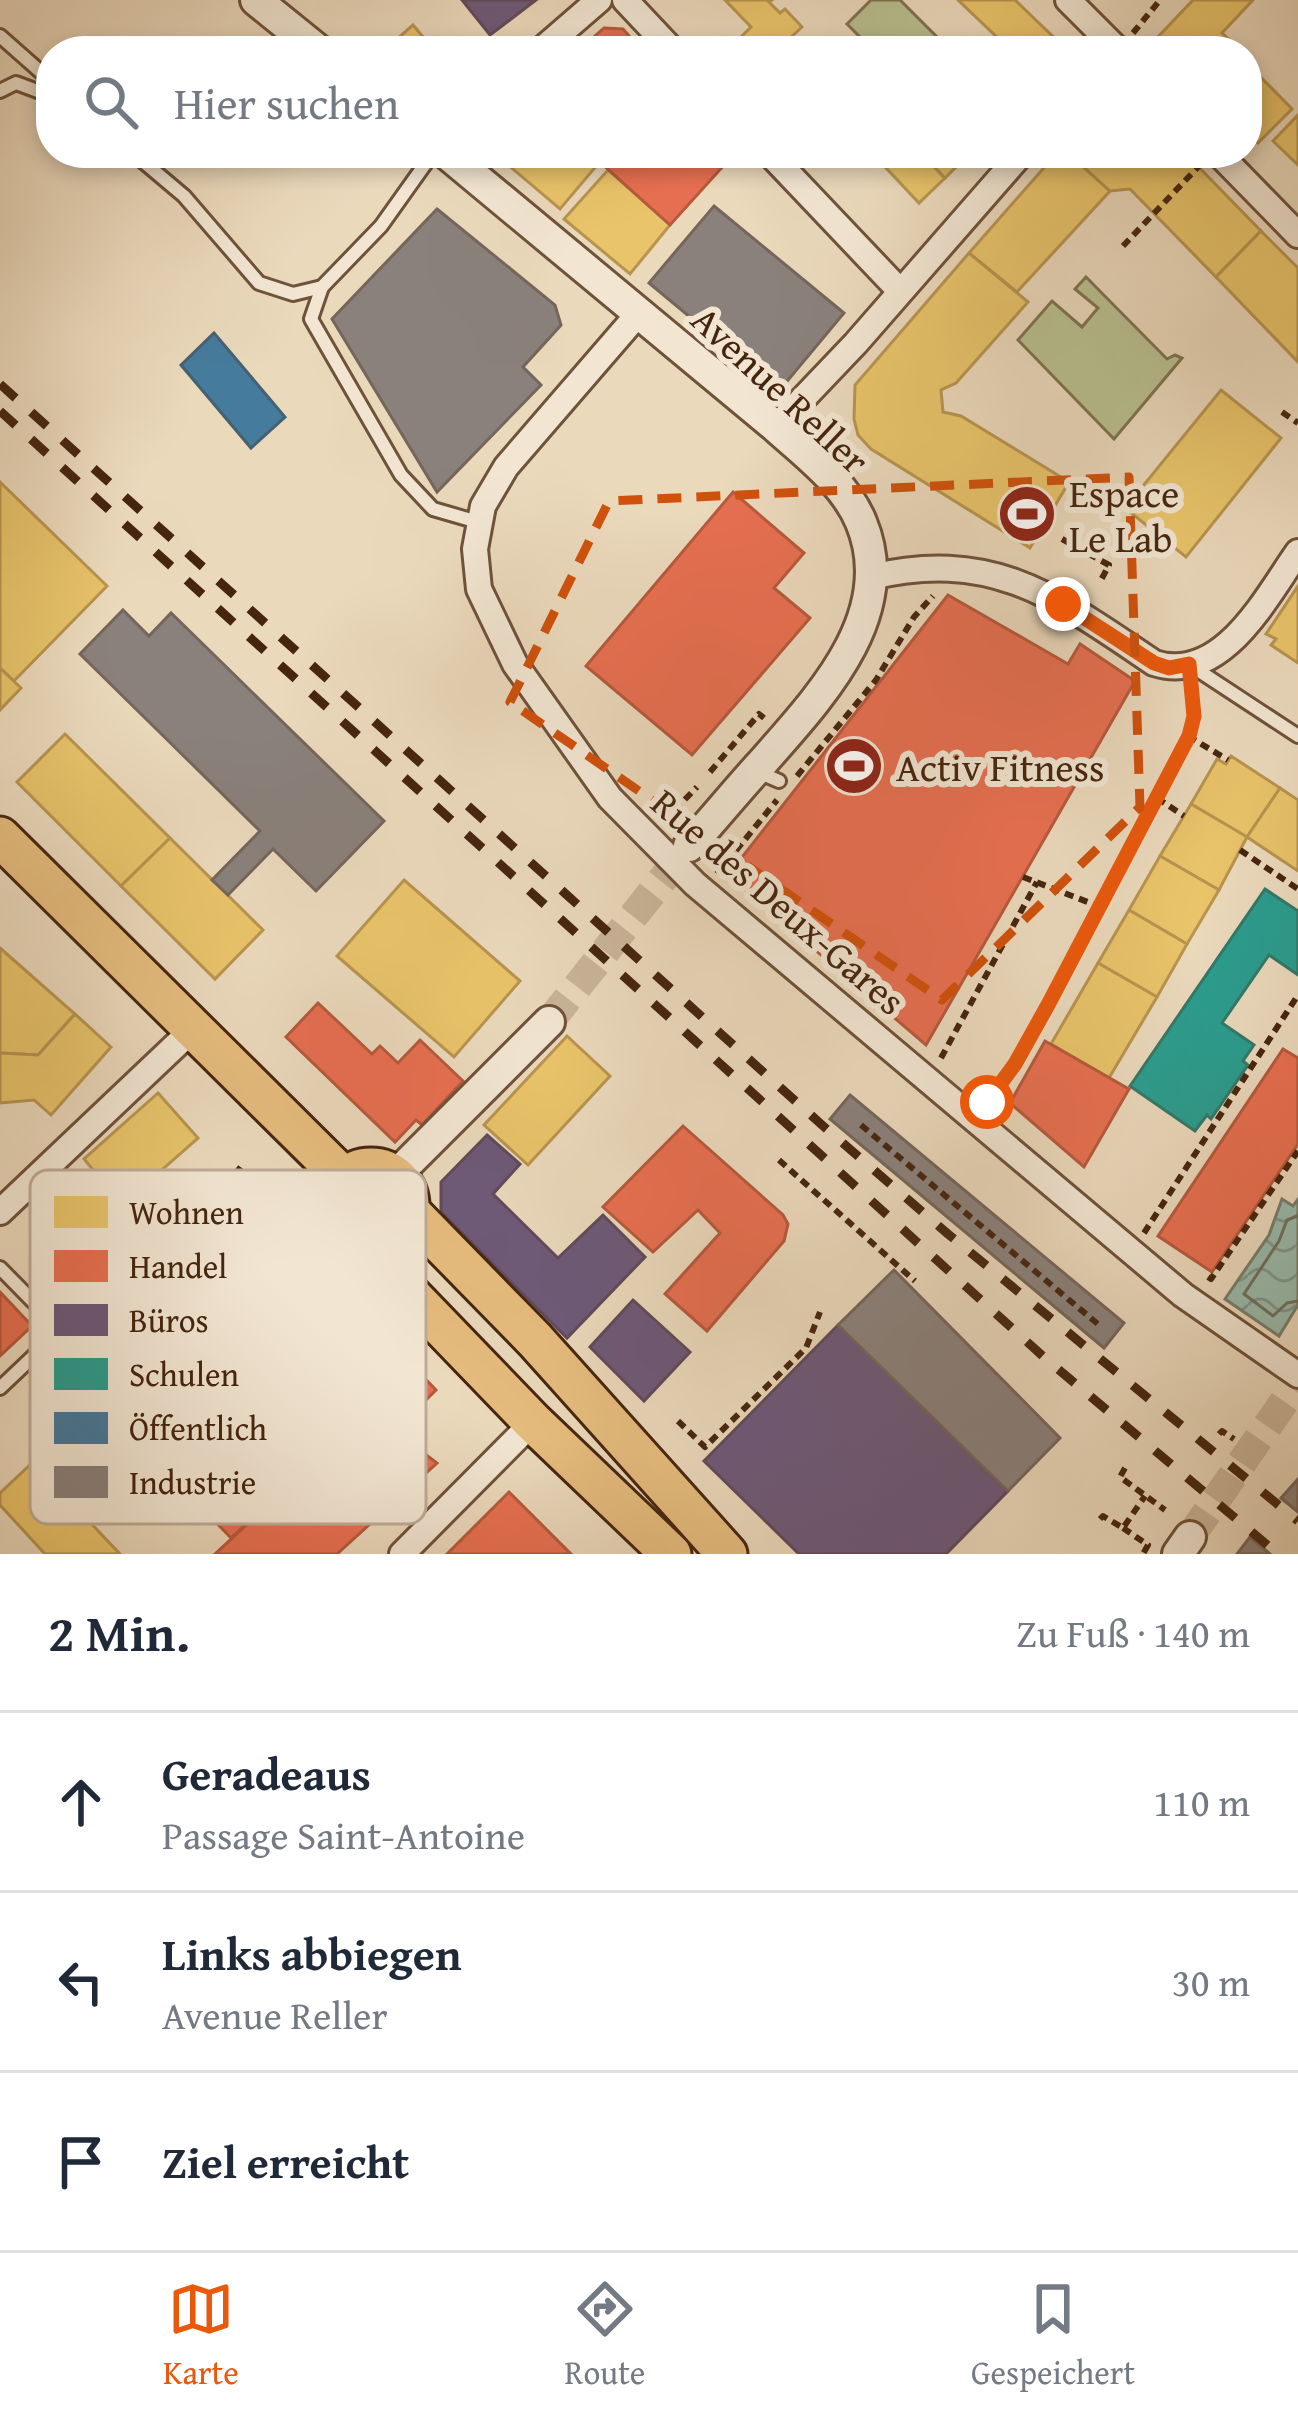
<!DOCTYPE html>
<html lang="de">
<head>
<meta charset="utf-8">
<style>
  body { margin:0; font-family:"Gentium Book Plus",serif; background:#f6f6f7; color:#1f2937 }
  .stop { position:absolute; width:36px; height:36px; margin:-27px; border:9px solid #ea580c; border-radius:50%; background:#fff }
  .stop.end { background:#ea580c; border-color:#fff; box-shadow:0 3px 12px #0008 }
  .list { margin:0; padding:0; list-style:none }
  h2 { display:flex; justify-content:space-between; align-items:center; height:156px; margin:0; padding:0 48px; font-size:51px }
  h2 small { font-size:39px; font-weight:400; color:#747a83 }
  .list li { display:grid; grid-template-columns:78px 1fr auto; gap:36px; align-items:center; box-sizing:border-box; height:180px; padding:0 48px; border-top:3px solid #e0e1e3 }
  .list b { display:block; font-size:45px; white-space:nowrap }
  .list p { margin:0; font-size:39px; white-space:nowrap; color:#747a83 }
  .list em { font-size:39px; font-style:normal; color:#747a83 }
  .icon { flex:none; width:66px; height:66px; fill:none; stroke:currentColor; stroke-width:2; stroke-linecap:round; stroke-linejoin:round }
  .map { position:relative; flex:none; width:1298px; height:1554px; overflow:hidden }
  .search { position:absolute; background:#fff; box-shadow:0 6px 18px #0003; left:36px; right:36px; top:36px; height:132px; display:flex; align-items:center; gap:30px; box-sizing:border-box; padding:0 42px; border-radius:48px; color:#747a83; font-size:45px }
  .sheet { height:696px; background:#fff }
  nav { display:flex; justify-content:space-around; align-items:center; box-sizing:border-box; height:168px; border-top:3px solid #e0e1e3; background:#fff; font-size:33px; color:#747a83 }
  nav a { display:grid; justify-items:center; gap:6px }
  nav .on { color:#ea580c }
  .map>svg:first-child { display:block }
  .park { fill:#b8bf90; stroke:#7f7250; stroke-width:3 }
  .water { fill:url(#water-waves); stroke:#787e6d; stroke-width:3 }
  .homes { fill:#e9c46a; stroke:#b8944f; stroke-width:3 }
  .shops { fill:#e76f51; stroke:#b7593d; stroke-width:3 }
  .offices { fill:#6d597a; stroke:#61495a; stroke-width:3 }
  .schools { fill:#2a9d8f; stroke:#327969; stroke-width:3 }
  .public { fill:#457b9d; stroke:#456172; stroke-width:3 }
  .industry { fill:#8a817c; stroke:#76655b; stroke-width:3 }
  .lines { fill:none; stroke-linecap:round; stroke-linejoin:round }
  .shore { stroke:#70705e; stroke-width:3 }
  .tertiary-tunnel { stroke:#cab599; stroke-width:30; stroke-dasharray:30 15; stroke-linecap:butt }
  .service-casing { stroke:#6f523a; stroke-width:18 }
  .minor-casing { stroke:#6f523a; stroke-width:30 }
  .tertiary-casing { stroke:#6f523a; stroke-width:36 }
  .primary-casing { stroke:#46250f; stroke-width:45 }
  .path { stroke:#46250f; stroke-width:6; stroke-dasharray:9 6; stroke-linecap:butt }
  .service { stroke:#f2e6d3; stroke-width:12 }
  .minor { stroke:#f2e6d3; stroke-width:24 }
  .tertiary { stroke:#f2e6d3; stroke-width:30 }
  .primary { stroke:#e6bc7e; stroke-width:39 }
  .rail { stroke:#46250f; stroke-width:9; stroke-dasharray:21 21; stroke-linecap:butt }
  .route { stroke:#ea580c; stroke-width:15 }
  .marked { fill:none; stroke:#d0510c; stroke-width:9; stroke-dasharray:24 15; stroke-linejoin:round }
  .labels { text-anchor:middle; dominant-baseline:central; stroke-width:12; stroke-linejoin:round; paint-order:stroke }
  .street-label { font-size:39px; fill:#46250f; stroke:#f2e6d3 }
  .poi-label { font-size:39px; fill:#46250f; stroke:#f2e6d3; text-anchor:start }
  .key { fill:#f2e6d3; stroke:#beac98; stroke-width:3 }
  .key-label { font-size:33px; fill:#46250f }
</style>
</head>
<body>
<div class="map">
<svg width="1298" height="1554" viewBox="0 0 1298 1554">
  <defs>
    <pattern id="water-waves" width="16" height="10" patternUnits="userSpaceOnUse" patternTransform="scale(3)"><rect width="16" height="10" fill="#99baac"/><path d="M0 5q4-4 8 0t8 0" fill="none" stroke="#7f978a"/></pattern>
  </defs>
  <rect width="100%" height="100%" fill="#ebd9bc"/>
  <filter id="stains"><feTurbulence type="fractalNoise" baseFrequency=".00167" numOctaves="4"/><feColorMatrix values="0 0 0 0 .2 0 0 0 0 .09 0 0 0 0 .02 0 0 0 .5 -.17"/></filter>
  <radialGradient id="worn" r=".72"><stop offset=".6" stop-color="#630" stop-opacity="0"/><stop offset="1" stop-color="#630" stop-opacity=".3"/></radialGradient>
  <!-- park -->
  <g class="park">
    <path d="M 871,0 L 900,0 L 951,51 L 874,51 L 847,24 Z"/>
    <path d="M 1086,277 L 1167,359 L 1175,355 L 1182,358 L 1114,439 L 1018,340 L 1052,301 L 1082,327 L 1098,308 L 1075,289 Z"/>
  </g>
  <!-- water -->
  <path class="water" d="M 1282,1199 L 1293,1206 L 1298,1199 L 1298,1305 L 1279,1336 L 1225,1299 L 1269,1235 Z"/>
  <!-- homes -->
  <g class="homes">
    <path d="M 725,0 L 772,0 L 769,2 L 780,13 L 785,9 L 802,27 L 788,40 L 798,51 L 750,51 L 739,39 L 751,27 Z"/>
    <path d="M 958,0 L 1015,0 L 1068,51 L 996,51 L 1003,43 Z"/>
    <path d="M 1193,0 L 1253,0 L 1222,33 L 1237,47 L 1233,51 L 1168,51 L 1156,39 Z"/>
    <path d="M 413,25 L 435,51 L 391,51 L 388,47 Z"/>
    <path d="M 1247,63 L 1292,109 L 1258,143 L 1247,132 Z"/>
    <path d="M 1298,115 L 1298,165 L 1273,141 Z"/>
    <path d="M 494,153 L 585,153 L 598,164 L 560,209 Z"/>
    <path d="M 872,153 L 921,153 L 945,178 L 919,203 Z"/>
    <path d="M 921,153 L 970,153 L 945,178 Z"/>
    <path d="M 1057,153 L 1068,153 L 1110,191 L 1017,292 L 969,253 Z"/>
    <path d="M 1068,153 L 1185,153 L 1261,231 L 1216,277 L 1130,189 L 1110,191 Z"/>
    <path d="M 608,170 L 670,225 L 630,274 L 564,219 Z"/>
    <path d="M 1261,231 L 1298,268 L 1298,362 L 1216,277 Z"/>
    <path d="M 969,253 L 1028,302 L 956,383 L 941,390 L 943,412 L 961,416 L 1069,482 L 1030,548 L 871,449 L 858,435 L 854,419 L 855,385 Z"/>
    <path d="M 1221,390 L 1281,438 L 1186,557 L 1125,508 Z"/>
    <path d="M 0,482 L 107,586 L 14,681 L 0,668 Z"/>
    <path d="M 1298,586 L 1298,663 L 1271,645 L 1276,639 L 1266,634 Z"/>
    <path d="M 0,668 L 21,688 L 0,710 Z"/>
    <path d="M 65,734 L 170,838 L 121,886 L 17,782 Z"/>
    <path d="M 1231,756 L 1280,788 L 1247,837 L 1191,804 L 1217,759 L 1226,764 Z"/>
    <path d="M 1280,788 L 1298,800 L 1298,871 L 1247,837 Z"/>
    <path d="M 1191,804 L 1247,837 L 1219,890 L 1160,856 Z"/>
    <path d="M 170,838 L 263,930 L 215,979 L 121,886 Z"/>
    <path d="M 1160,856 L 1219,890 L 1187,944 L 1129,910 Z"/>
    <path d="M 404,880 L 520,981 L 454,1057 L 337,956 Z"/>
    <path d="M 1129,910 L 1187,944 L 1157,997 L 1098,963 Z"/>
    <path d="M 0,948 L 75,1014 L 38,1055 L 0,1053 Z"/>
    <path d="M 1098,963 L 1157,997 L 1109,1078 L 1051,1044 Z"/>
    <path d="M 75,1014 L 111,1047 L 51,1115 L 34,1100 L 0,1103 L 0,1053 L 38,1055 Z"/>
    <path d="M 567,1036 L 610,1076 L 528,1165 L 484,1125 Z"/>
    <path d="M 158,1093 L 198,1138 L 155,1176 L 149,1214 L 158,1231 L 105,1282 L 68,1242 L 100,1211 L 100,1178 L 84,1159 Z"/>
    <path d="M 33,1462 L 120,1554 L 45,1554 L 0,1505 L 0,1493 Z"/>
  </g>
  <!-- shops -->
  <g class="shops">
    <path d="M 604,28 L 623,29 L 642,51 L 578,51 Z"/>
    <path d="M 590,153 L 735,153 L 670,225 Z"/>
    <path d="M 733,492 L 804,553 L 774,588 L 810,618 L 692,755 L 586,666 Z"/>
    <path d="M 948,595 L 1068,664 L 1080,644 L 1135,681 L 926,1045 L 728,875 Z"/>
    <path d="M 318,1003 L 372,1054 L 380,1046 L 398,1063 L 420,1040 L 463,1081 L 422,1125 L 416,1120 L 395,1142 L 286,1037 Z"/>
    <path d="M 1045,1041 L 1129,1089 L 1084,1167 L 1010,1103 Z"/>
    <path d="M 1283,1049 L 1298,1058 L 1298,1144 L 1212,1272 L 1158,1236 Z"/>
    <path d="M 683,1126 L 783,1215 L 788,1224 L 784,1241 L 707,1331 L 665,1294 L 720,1233 L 698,1210 L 653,1252 L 603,1207 Z"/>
    <path d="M 275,1222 L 436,1390 L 414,1412 L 412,1444 L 437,1463 L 337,1554 L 215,1554 L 340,1438 L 340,1408 L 211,1278 Z"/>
    <path d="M 211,1278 L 340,1408 L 340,1438 L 231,1538 L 175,1480 L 222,1435 L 134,1345 Z"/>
    <path d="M 0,1292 L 32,1326 L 0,1356 Z"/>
    <path d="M 509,1492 L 571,1554 L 447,1554 Z"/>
  </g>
  <!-- offices -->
  <g class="offices">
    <path d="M 462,0 L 536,0 L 490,35 Z"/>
    <path d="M 487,1135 L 520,1164 L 493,1194 L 558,1258 L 603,1215 L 645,1257 L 567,1338 L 441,1212 L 441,1182 Z"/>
    <path d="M 633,1300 L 690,1352 L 644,1401 L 590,1347 Z"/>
    <path d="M 838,1325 L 1008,1491 L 946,1554 L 799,1554 L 704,1461 Z"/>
  </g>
  <!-- schools -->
  <path class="schools" d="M 1265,889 L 1298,911 L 1298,975 L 1269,955 L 1222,1023 L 1254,1045 L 1243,1061 L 1248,1065 L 1211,1119 L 1207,1115 L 1195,1131 L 1130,1086 Z"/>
  <!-- public -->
  <path class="public" d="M 214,333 L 285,417 L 251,448 L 181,365 Z"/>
  <!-- industry -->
  <g class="industry">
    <path d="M 714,206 L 844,313 L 779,391 L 649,283 Z"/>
    <path d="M 437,209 L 555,305 L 561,325 L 523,367 L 541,385 L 437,492 L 332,319 Z"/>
    <path d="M 123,610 L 149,636 L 171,613 L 384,821 L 316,891 L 273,849 L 228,895 L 212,880 L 260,831 L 80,654 Z"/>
    <path d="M 850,1095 L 1124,1323 L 1104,1348 L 830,1119 Z"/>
    <path d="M 894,1270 L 1060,1438 L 1008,1491 L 838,1325 Z"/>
    <path d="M 1298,1479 L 1298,1512 L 1281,1498 Z"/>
    <path d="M 1250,1537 L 1270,1554 L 1237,1554 Z"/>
  </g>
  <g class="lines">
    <!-- shore -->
    <path class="shore" d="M 1298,1216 L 1287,1220 L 1279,1241 L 1244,1294 L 1273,1316 L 1287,1303 L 1298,1301"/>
    <!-- tertiary-tunnel -->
    <g class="tertiary-tunnel">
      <path d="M 549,1022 L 689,846"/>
      <path d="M 1190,1537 L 1298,1382"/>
    </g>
    <!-- service casing -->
    <g class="service-casing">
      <g id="service">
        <path d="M 0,36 L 51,81"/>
        <path d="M 0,91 L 16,83 L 51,96"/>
        <path d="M 133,153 L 184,196 L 259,283 L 293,294 L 322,287 L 381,226 L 433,153"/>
        <path d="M 322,287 L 311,319 L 401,475 L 433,509 L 478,522"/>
        <path d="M 1190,665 L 1298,736"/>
        <path d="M 756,771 L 779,781"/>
        <path d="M 0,1268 L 61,1330 L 0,1388"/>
      </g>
    </g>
    <!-- minor casing -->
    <g class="minor-casing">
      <g id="minor">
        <path d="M 625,0 L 673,51"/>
        <path d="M 1068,0 L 1119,51"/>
        <path d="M 540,51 L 599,0"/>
        <path d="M 769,153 L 899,290"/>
        <path d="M 1218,153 L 1298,235"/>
        <path d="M 639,313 L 506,467 L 483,506 L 475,549 L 479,589 L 515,664 L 610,798 L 695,884 L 1183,1295 L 1298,1375"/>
        <path d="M 776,427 L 856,343 L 1022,153"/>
        <path d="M 871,577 C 993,548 1056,597 1154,663 C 1222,685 1266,597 1298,552"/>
        <path d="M 0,1212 L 193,1029"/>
        <path d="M 402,1554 L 533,1422"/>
      </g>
    </g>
    <!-- tertiary casing -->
    <g class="tertiary-casing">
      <g id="tertiary">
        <path d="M 256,0 L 319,51"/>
        <path d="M 446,153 L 776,427 C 806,454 845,483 861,522 C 900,615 818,699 762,763 C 737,790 714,819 689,846"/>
        <path d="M 395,1176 L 549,1022"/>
        <path d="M 1178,1554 L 1190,1537"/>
      </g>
    </g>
    <!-- primary casing -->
    <g class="primary-casing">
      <g id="primary">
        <path d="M 0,837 L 345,1179"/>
        <circle cx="371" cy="1206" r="38"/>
        <path d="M 409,1211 L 535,1340 L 727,1554"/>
        <path d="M 369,1245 L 399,1283 L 533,1422 L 671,1554"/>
      </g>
    </g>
    <!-- path -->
    <g class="path">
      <path d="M 1133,33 L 1160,0"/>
      <path d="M 1123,246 L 1199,166"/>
      <path d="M 1282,412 L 1298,423"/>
      <path d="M 1062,539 L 1109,565 L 1101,580"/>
      <path d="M 1188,736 L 1228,760"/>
      <path d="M 710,772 L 759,714 L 764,718"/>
      <path d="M 797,776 L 876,680 L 914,617 L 933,596"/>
      <path d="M 1157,798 L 1184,816"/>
      <path d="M 664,821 L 697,787"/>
      <path d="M 1240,850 L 1298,889"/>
      <path d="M 717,874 L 777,800"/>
      <path d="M 1023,877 L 1098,906"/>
      <path d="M 941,1058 L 1037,882"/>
      <path d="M 989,1099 L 1015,1064 L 1049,1003 L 1188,736 L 1194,716 L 1193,691"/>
      <path d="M 861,1125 L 1099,1325"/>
      <path d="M 779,1160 L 915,1281"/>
      <path d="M 58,1189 L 82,1217 L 51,1246 L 110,1305 L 188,1238 L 242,1165"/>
      <path d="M 1144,1233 L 1298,995"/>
      <path d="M 1208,1277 L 1211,1279 L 1298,1151"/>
      <path d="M 678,1421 L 705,1447 L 806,1348 L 820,1312"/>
      <path d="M 1219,1434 L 1222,1431 L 1234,1439"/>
      <path d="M 1125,1468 L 1120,1477 L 1165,1510"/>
      <path d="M 1100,1519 L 1103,1516 L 1123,1528 L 1145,1496"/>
      <path d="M 1123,1528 L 1148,1545 L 1143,1554"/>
    </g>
    <!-- service -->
    <use href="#service" class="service"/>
    <!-- minor -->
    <use href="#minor" class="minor"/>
    <!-- tertiary -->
    <use href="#tertiary" class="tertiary"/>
    <!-- primary -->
    <use href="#primary" class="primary"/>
    <!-- rail -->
    <g class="rail">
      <path d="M 0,384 L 822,1125 L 948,1234 L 1298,1521"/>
      <path d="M 0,411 L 1046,1359 L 1278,1554"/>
    </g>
  </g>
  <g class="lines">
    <!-- route -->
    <path class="route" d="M 987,1102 L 1015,1064 L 1049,1003 L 1189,736 L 1194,716 L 1189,664 L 1169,668 L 1154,663 L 1063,604"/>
  </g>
  <!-- marked area -->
  <path class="marked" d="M 1129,477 L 1140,807 L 942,1000 L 510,702 L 609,501 Z"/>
  <!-- icons -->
  <defs>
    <g id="stadium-disc" transform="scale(3)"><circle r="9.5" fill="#8f2418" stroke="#f2e6d3"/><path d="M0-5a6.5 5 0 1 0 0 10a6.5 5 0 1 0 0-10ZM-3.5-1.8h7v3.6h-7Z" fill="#fff"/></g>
  </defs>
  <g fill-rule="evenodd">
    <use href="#stadium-disc" x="1027" y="514"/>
    <use href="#stadium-disc" x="854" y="766"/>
  </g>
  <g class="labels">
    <!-- street labels -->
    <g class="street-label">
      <text transform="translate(781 389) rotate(43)">Avenue Reller</text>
      <text transform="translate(779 901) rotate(41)">Rue des Deux-Gares</text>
    </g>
    <!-- poi labels -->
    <g class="poi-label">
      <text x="1069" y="492">Espace<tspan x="1069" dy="45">Le Lab</tspan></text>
      <text x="896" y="766">Activ Fitness</text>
    </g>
  </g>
  <!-- legend -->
  <rect x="30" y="1170" width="396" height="354" rx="18" class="key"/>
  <rect x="54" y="1196" width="54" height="32" fill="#e9c46a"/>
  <rect x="54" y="1250" width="54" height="32" fill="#e76f51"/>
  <rect x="54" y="1304" width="54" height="32" fill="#6d597a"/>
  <rect x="54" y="1358" width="54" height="32" fill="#2a9d8f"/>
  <rect x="54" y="1412" width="54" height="32" fill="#457b9d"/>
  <rect x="54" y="1466" width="54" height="32" fill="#8a817c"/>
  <g class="key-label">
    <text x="129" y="1224">Wohnen</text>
    <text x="129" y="1278">Handel</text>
    <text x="129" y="1332">Büros</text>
    <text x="129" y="1386">Schulen</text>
    <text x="129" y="1440">Öffentlich</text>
    <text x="129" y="1494">Industrie</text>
  </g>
  <rect width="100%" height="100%" filter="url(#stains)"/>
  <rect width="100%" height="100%" fill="url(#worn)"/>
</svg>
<div class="stop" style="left:987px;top:1102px"></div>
<div class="stop end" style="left:1063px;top:604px"></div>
<div class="search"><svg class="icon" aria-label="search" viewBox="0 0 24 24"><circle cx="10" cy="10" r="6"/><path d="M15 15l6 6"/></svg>Hier suchen</div>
</div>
<section class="sheet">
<h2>2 Min.<small>Zu Fuß · 140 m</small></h2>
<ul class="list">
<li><svg class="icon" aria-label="ahead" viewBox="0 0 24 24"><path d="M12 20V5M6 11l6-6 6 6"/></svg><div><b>Geradeaus</b><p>Passage Saint-Antoine</p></div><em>110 m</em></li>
<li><svg class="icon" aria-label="left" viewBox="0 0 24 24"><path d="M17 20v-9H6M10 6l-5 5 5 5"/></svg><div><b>Links abbiegen</b><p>Avenue Reller</p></div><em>30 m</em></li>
<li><svg class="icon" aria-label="arrive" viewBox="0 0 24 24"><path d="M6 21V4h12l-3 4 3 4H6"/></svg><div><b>Ziel erreicht</b></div></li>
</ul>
</section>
<nav>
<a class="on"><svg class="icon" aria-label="map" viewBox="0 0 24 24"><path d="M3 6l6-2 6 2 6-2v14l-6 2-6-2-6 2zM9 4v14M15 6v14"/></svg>Karte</a>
<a><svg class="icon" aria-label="directions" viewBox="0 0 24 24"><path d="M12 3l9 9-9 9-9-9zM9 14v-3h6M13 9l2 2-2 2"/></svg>Route</a>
<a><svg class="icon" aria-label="saved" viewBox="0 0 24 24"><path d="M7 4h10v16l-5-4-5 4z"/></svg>Gespeichert</a>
</nav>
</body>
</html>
